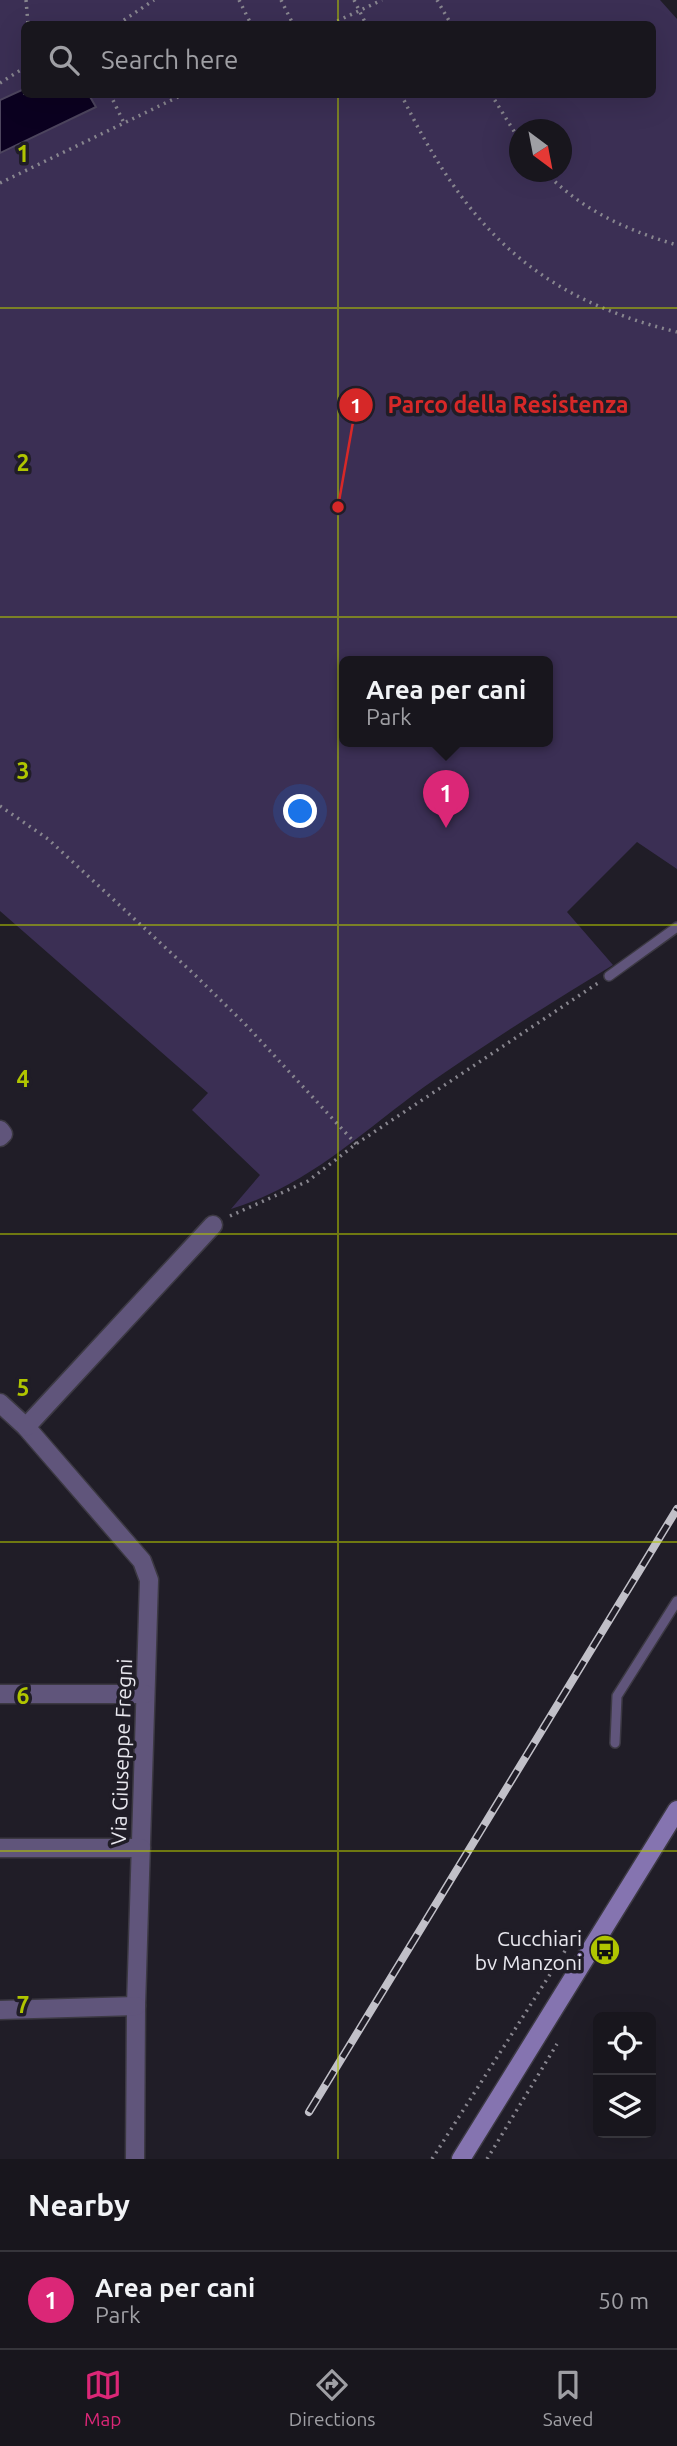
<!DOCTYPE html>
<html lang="en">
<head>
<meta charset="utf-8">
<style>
  body { margin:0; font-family:Ubuntu,sans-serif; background:#25232a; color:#f1f3f6 }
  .controls { position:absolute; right:21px; bottom:21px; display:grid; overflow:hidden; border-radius:10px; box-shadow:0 7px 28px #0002 }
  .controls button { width:63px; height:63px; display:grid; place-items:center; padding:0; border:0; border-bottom:2px solid #36353b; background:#18161d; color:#f1f3f6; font:35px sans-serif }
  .compass { position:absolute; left:509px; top:119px; width:63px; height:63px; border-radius:50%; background:#18161d; box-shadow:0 7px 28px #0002; rotate:148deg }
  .you { position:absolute; left:301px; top:812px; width:24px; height:24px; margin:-18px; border:5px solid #fff; border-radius:50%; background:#1a73e8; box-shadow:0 0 0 10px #1a73e833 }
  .badge { display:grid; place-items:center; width:46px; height:46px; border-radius:50%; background:#db2777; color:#fff; font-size:23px; font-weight:700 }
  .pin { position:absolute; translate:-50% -58px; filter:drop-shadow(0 2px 4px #0008) }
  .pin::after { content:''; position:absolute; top:37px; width:24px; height:21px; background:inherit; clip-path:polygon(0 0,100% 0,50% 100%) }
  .popup { position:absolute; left:339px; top:656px; width:214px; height:91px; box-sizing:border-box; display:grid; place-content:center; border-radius:10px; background:#18161d; filter:drop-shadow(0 2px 5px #0005); font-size:23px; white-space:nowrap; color:#9f9fa4 }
  .popup b { font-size:26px; color:#f1f3f6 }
  .popup::after { content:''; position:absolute; left:50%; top:100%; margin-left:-14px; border:14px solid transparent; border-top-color:#18161d }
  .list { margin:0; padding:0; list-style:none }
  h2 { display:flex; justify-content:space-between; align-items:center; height:91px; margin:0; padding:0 28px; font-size:30px }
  h2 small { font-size:23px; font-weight:400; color:#9f9fa4 }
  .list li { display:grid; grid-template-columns:46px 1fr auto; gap:21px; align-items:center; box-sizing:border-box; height:98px; padding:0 28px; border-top:2px solid #36353b }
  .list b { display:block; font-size:26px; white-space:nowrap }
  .list p { margin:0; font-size:23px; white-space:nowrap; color:#9f9fa4 }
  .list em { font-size:23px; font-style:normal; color:#9f9fa4 }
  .icon { flex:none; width:38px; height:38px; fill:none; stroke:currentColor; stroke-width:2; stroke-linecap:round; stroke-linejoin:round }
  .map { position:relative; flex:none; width:677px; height:2159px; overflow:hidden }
  .search { position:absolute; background:#18161d; box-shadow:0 7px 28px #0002; left:21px; right:21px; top:21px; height:77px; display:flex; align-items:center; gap:18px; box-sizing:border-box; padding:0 24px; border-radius:10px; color:#9f9fa4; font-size:26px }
  .sheet { height:189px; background:#18161d }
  nav { display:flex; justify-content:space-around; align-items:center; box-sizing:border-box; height:98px; border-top:2px solid #36353b; background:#18161d; font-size:19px; color:#9f9fa4 }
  nav a { display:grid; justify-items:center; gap:4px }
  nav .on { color:#db2777 }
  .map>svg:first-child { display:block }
  .green { fill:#3b2f54; fill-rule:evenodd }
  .water { fill:#0b0020; stroke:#4d455e; stroke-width:2 }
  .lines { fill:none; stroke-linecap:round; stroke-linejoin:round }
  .service-casing { stroke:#3c3943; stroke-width:12 }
  .minor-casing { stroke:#3c3943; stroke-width:21 }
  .secondary-casing { stroke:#3c3943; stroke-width:21 }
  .path { stroke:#88868f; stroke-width:3.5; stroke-dasharray:2 5; stroke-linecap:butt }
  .service { stroke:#60557b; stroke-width:9 }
  .minor { stroke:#60557b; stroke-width:18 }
  .secondary { stroke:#8574b0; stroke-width:18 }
  .rail-casing { stroke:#c1c0c8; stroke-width:8 }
  .rail { stroke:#201d27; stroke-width:5; stroke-dasharray:16; stroke-linecap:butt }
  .grid { fill:none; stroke:#b0c500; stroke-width:2; stroke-opacity:0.55 }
  .labels { text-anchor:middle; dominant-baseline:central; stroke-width:7; stroke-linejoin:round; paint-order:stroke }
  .street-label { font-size:21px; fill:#e8e7ee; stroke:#201d27 }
  .poi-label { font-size:21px; fill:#e8e7ee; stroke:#201d27; text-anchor:end }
  .grid-label { font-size:23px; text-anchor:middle; font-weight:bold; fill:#b0c500; stroke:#201d27; stroke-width:7; stroke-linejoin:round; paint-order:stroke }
  .leader { fill:none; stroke:#d62828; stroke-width:2.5 }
  .callout-dot { fill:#d62828; stroke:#201d27; stroke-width:2.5 }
  .mark-label { font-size:21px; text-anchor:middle; font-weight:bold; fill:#fff }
  .callout-label { font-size:23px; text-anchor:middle; font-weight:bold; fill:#d62828; stroke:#201d27; stroke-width:7; stroke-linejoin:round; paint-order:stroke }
</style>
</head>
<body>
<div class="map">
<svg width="677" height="2159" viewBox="0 0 677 2159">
  <rect width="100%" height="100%" fill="#201d27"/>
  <!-- green -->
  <path class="green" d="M 0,0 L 660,0 L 677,19 L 677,869 L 637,842 L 567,912 L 613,965 C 549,1004 485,1044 424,1087 C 361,1133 307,1186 231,1209 L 260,1175 L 192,1110 L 208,1093 L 0,911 ZM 24,24 L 652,24 L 652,94 L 24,94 ZM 520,130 L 562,130 L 562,172 L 520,172 ZM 344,662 L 548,662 L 548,742 L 344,742 Z"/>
  <!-- water -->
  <path class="water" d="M 24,89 L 24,94 L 89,95 L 96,107 L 0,153 L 0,100 Z"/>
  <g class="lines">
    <!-- service casing -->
    <g class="service-casing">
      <g id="service">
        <path d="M 609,976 L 677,927"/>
        <path d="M 615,1743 L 617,1696 L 677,1601"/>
      </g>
    </g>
    <!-- minor casing -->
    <g class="minor-casing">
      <g id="minor">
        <path d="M 0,1130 L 3,1134 L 0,1137"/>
        <path d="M 0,1403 L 26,1427 L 142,1561 L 149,1580 L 136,2006 L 135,2159"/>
        <path d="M 26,1427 L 213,1225"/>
        <path d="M 0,1694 L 145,1694"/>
        <path d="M 0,1848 L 141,1848"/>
        <path d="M 0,2010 L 136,2006"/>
      </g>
    </g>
    <!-- secondary casing -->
    <g class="secondary-casing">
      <path id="secondary" d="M 461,2159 L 677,1810"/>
    </g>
    <!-- path -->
    <g class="path">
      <path d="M 26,0 L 28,24"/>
      <path d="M 239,0 L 251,24"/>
      <path d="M 281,0 L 293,24"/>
      <path d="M 354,0 L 366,24"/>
      <path d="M 437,0 L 451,24"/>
      <path d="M 118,24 L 154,0"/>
      <path d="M 331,24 L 382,0"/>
      <path d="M 0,83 L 24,68"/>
      <path d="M 110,94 L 124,123"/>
      <path d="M 401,94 C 464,224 533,297 677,332"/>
      <path d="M 491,94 L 520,141"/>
      <path d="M 545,172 C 582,210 626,230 677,245"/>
      <path d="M 0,183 L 184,94"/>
      <path d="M 0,806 L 48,839 L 195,975 L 245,1024 L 356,1144"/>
      <path d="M 230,1216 L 308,1181 L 356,1144 L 598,983"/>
      <path d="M 432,2159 L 572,1940"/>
      <path d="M 487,2159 L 557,2044"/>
    </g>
    <!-- service -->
    <use href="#service" class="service"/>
    <!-- minor -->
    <use href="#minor" class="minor"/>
    <!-- secondary -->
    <use href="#secondary" class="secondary"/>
    <!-- rail casing -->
    <g class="rail-casing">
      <path id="rail" d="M 309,2112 L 677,1509"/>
    </g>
    <!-- rail -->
    <use href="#rail" class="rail"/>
  </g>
  <!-- grid -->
  <path class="grid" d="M 338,0 L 338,24M 338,94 L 338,2159M 0,308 L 677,308M 0,617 L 677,617M 0,925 L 677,925M 0,1234 L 677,1234M 0,1542 L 677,1542M 0,1851 L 677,1851"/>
  <!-- icons -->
  <defs>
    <g id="bus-disc" transform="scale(1.575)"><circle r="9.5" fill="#b0c500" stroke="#201d27"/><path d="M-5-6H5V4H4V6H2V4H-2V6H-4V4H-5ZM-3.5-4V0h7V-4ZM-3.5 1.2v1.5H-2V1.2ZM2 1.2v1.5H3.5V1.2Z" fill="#111"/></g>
  </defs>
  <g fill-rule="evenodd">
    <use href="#bus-disc" x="605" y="1950"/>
  </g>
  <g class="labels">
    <!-- street labels -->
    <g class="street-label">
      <text transform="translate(121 1752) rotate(-88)">Via Giuseppe Fregni</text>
    </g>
    <!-- poi labels -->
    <g class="poi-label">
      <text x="582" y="1938">Cucchiari<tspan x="582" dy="24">bv Manzoni</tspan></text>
    </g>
  </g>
  <g class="grid-label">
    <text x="23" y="162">1</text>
    <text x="23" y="471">2</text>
    <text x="23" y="779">3</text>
    <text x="23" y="1087">4</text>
    <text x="23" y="1396">5</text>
    <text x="23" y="1704">6</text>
    <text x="23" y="2013">7</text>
  </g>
  <!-- callouts -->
  <path class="leader" d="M338 507L356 405"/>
  <g class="callout-dot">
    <circle cx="338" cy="507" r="7"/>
    <circle cx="356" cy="405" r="18"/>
  </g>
  <g class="mark-label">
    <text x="356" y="413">1</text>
  </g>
  <g class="callout-label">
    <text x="508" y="413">Parco della Resistenza</text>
  </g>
</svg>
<div class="controls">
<button><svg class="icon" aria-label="locate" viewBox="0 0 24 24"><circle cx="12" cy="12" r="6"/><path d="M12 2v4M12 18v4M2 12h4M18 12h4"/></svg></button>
<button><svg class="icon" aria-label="layers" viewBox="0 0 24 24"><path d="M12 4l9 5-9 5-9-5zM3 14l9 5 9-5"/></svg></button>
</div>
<svg class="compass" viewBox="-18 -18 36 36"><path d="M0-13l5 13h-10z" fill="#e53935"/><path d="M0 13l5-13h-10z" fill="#9f9fa4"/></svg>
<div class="you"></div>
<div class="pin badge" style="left:446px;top:828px">1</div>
<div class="popup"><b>Area per cani</b>Park</div>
<div class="search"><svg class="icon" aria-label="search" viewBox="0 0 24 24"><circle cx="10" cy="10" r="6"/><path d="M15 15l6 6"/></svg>Search here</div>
</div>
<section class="sheet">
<h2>Nearby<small></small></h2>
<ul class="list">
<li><span class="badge">1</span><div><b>Area per cani</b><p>Park</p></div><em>50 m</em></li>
</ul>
</section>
<nav>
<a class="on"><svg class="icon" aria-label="map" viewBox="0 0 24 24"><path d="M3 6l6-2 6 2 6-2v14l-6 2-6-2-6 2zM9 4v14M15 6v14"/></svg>Map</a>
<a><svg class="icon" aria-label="directions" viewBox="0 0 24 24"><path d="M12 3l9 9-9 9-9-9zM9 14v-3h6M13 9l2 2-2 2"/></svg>Directions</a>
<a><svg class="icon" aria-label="saved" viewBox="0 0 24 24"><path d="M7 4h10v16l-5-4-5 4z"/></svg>Saved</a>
</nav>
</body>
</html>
